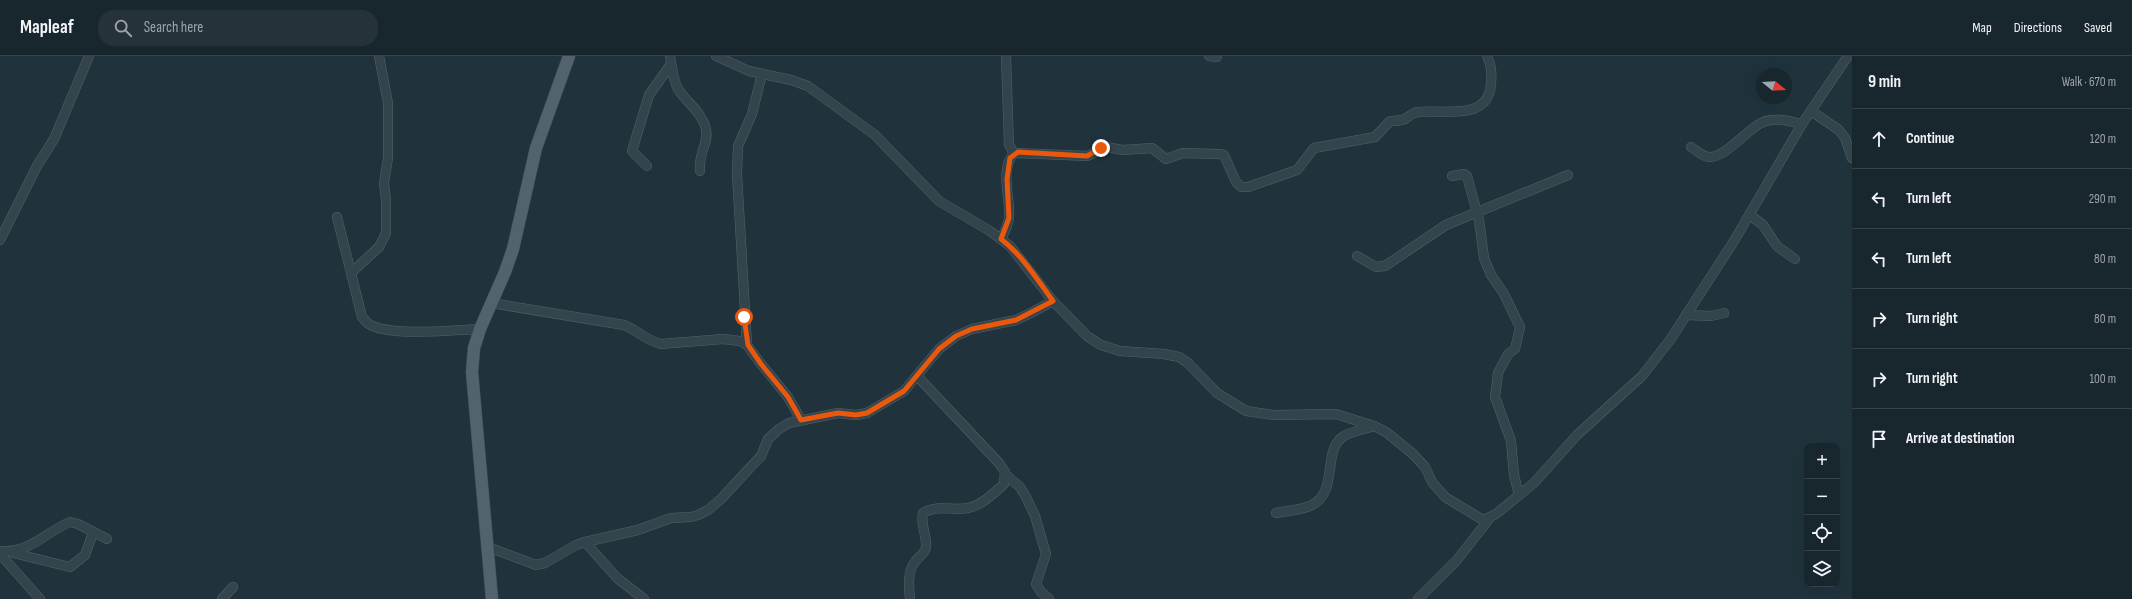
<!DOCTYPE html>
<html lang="en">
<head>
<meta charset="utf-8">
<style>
  body { margin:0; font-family:"Sofia Sans Condensed",sans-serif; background:#25323a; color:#f1f3f6 }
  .controls { position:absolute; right:12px; bottom:12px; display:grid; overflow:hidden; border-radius:8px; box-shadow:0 4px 16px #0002 }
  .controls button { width:36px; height:36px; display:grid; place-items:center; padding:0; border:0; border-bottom:1px solid #36434a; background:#18262e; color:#f1f3f6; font:20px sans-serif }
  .compass { position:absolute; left:1756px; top:12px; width:36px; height:36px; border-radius:50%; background:#18262e; box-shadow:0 4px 16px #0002; rotate:108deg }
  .stop { position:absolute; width:12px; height:12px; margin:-9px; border:3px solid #ea580c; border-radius:50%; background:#fff }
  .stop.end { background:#ea580c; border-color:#fff; box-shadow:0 1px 4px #0008 }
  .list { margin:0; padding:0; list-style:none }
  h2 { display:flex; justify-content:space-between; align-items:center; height:52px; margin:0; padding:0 16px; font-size:17px }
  h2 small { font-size:13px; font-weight:400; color:#9fa5aa }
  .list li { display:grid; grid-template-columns:26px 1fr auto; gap:12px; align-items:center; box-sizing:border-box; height:60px; padding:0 16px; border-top:1px solid #36434a }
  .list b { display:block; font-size:15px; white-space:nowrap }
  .list em { font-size:13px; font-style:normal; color:#9fa5aa }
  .icon { flex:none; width:22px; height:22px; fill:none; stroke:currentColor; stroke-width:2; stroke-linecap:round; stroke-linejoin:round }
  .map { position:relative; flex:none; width:1852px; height:543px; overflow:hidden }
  header { display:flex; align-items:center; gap:24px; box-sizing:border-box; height:56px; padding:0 20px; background:#18262e; border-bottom:1px solid #36434a }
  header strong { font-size:19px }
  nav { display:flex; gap:22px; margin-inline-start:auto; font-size:14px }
  .search { width:280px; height:36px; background:#25323a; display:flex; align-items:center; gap:10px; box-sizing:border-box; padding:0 14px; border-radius:16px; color:#9fa5aa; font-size:15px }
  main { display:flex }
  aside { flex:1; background:#18262e }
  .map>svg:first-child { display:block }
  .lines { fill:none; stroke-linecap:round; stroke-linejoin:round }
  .minor-casing { stroke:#52626b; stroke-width:10 }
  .major-casing { stroke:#405059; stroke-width:13 }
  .minor { stroke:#34444d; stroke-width:9 }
  .major { stroke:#52636e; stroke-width:12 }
  .route { stroke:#ea580c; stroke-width:5 }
</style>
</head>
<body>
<header>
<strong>Mapleaf</strong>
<div class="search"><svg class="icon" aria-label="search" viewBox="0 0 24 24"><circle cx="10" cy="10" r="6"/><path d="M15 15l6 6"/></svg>Search here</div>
<nav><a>Map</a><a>Directions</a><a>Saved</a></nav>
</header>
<main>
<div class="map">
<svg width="1852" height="543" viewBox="0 0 1852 543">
  <rect width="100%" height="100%" fill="#20333d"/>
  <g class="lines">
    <!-- minor casing -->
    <g class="minor-casing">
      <g id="minor">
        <path d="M 670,0 C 672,11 673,24 678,33 C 687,47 702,56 706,73 C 709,87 698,97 700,115"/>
        <path d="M 716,0 L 749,15 L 791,24 L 808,30 L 875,79 L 939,145 L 990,175 L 1010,190 L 1053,245 L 1087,280 L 1101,289 L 1120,295 L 1164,298 L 1179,301 L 1188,307 L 1217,337 L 1246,355 L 1274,359 L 1336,358 L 1374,370 L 1386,376 L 1413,398 L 1425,411 L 1432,426 L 1445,441 L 1483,464 L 1496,458 L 1534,427 L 1577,379 L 1642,320 L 1670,284 L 1734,185 L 1802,68 L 1848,0"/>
        <path d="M 1006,0 L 1009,89 L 1014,97"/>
        <path d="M 1209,0 L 1217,1"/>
        <path d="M 1811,55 L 1839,74 L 1845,82 L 1852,102"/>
        <path d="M 1691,91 C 1696,94 1703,101 1709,101 C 1726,102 1747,73 1763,66 C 1775,61 1790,65 1802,68"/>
        <path d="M 647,110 L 632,95 L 649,39 L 671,8"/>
        <path d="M 1452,120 L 1464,118 L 1467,120 L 1479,164 L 1484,202 L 1491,219 L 1504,238 L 1520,271 L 1515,293 L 1508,298 L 1498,317 L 1495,341 L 1511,385 L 1514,419 L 1519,439"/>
        <path d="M 1750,159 L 1763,169 L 1777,190 L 1795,203"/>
        <path d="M 337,161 L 362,261 C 364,263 366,266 369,268 C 388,281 455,274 480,273"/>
        <path d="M 1001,183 C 1004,177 1008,170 1009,162 C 1011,143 999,114 1014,97 L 1087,100 L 1106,91 L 1123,94 L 1152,92 L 1166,103 L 1183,97 L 1219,98 L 1224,99 L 1236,126 L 1241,131 L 1248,131 L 1297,114 L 1314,92 L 1375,81 L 1390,65 C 1396,65 1400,65 1405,63 C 1410,60 1413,56 1419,56 C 1445,53 1489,66 1491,27 C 1492,18 1491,8 1487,0"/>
        <path d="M 0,184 L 37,110 L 54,83 L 89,0"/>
        <path d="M 1357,200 L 1376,211 L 1385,210 L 1446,169 L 1568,119"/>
        <path d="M 351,217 L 379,191 L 386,177 L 386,145 L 384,127 L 388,102 L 388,47 L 379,0"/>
        <path d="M 491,247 L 624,269 C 637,274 647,285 661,288 L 723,283 L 740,285 L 747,289 L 761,308 L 788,341 L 801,364"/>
        <path d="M 1686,259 L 1711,260 L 1724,257"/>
        <path d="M 747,289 L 737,118 L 738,90 L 752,58 L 762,18"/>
        <path d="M 1005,418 L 1020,431 L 1026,441 L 1035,460 L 1046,498 L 1036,528 L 1041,536 L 1049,543"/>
        <path d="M 1276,457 C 1287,455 1300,454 1310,450 C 1340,437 1321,394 1344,380 C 1353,375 1365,373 1374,370"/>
        <path d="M 585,486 L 617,522 L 644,543"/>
        <path d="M 488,491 L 536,509 L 545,507 L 576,489 L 585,486 L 638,474 L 671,462 L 691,461 L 698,459 L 708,454 L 721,443 L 761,400 L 768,383 L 779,373 L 789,367 L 838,357 L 856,359 L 867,357 L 904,335 L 939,293 L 956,280 L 972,273 L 1016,264 L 1031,257 L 1053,245"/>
        <path d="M 0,495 C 31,497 44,477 70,466 L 78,468 L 107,483"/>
        <path d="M 13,497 L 70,511 L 85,499 L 93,477"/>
        <path d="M 0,498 L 40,543"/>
        <path d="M 222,543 L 233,531"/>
        <path d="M 910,543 C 909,532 907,515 915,506 C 918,501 925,498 926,491 C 927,479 920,469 923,457 C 938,448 953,455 968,452 C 982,449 994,437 1004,428 L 1005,416 L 999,407 L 918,321"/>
        <path d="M 1418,543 L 1457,504 L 1489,463"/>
      </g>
    </g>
    <!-- major casing -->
    <g class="major-casing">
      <path id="major" d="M 492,543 L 472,316 L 474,292 L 480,273 L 505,216 L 513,193 L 536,92 L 569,0"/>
    </g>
    <!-- minor -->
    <use href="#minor" class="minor"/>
    <!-- major -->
    <use href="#major" class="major"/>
  </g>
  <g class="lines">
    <!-- route -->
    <path class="route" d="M 744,261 L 748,289 L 761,308 L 788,341 L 801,364 L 838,357 L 856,359 L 867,357 L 904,335 L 939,293 L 956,280 L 972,273 L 1016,264 L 1053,245 C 1037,223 1022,199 1001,183 L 1009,162 L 1007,123 L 1010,102 L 1018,96 L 1087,100 L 1101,92"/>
  </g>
</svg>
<div class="controls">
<button>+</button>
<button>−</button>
<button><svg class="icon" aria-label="locate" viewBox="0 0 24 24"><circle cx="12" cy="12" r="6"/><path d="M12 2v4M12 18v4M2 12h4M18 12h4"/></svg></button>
<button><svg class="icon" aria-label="layers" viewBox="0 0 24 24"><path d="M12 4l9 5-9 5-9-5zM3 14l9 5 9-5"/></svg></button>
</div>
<svg class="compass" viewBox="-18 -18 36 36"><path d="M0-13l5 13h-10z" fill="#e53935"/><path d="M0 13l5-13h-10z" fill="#9fa5aa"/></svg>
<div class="stop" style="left:744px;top:261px"></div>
<div class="stop end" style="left:1101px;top:92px"></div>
</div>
<aside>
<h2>9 min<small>Walk · 670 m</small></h2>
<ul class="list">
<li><svg class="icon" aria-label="ahead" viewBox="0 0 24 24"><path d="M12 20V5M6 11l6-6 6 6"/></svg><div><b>Continue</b></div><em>120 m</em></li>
<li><svg class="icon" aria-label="left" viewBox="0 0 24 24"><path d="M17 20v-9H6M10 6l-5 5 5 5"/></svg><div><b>Turn left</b></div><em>290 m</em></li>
<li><svg class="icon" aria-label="left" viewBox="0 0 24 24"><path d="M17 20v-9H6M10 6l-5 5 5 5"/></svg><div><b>Turn left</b></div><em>80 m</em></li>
<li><svg class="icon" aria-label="right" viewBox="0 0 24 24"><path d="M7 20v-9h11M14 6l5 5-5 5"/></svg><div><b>Turn right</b></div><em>80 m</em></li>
<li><svg class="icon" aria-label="right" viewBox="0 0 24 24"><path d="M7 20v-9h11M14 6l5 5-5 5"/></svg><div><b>Turn right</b></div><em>100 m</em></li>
<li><svg class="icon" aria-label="arrive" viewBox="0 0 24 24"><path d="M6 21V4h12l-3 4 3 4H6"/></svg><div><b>Arrive at destination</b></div></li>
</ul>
</aside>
</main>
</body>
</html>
